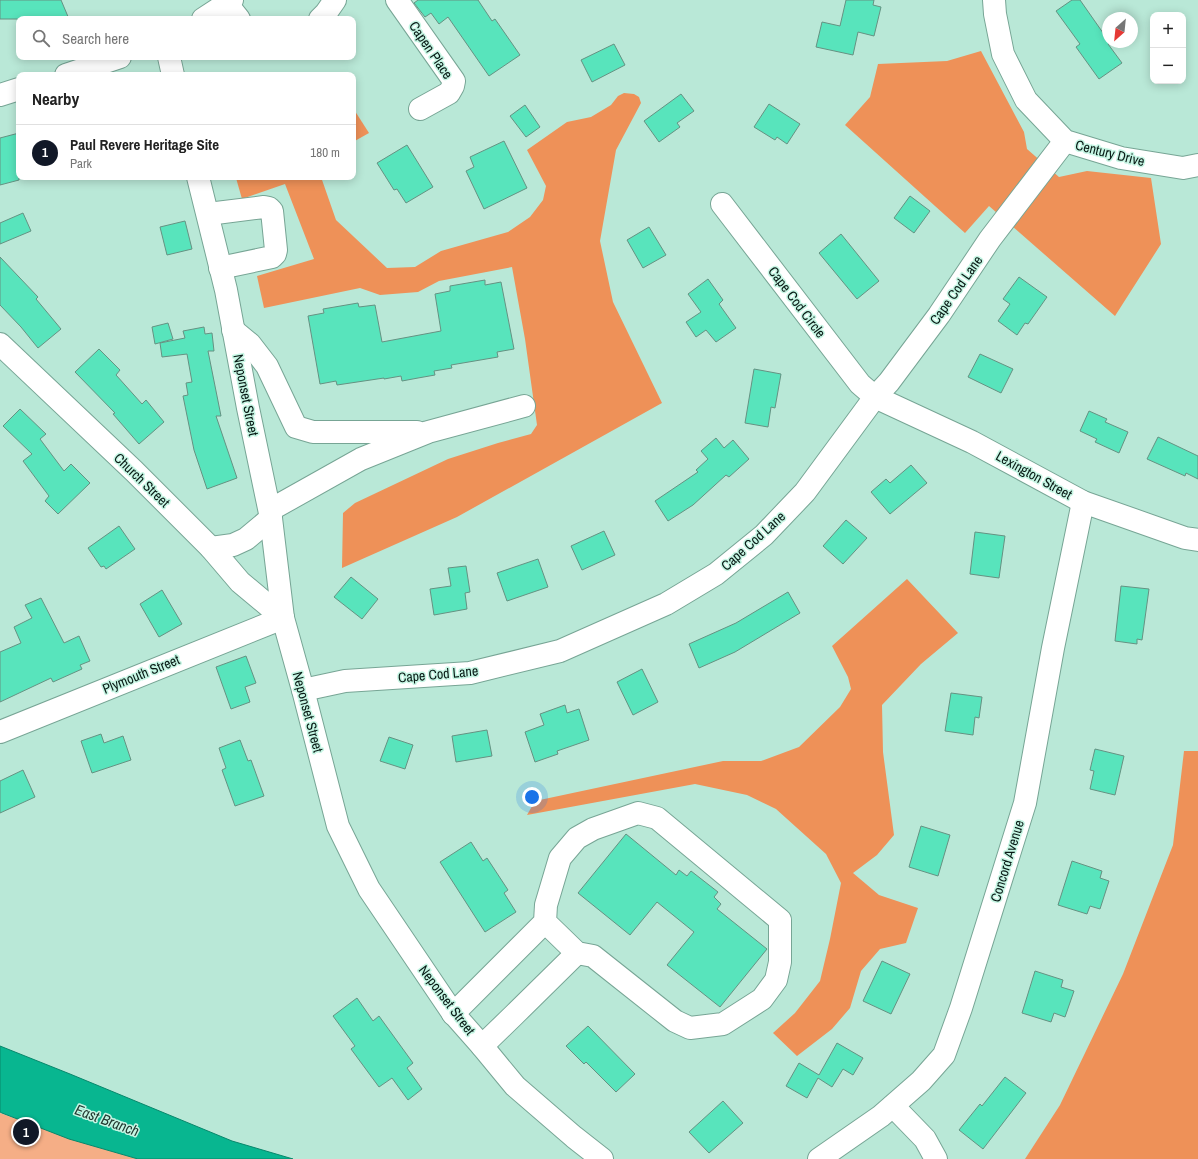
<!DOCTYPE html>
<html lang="en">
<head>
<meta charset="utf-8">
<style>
  body { margin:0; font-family:"Archivo Narrow",sans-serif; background:#f6f6f6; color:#222 }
  .controls { position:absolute; right:12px; top:12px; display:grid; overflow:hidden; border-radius:8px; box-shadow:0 2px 10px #0003 }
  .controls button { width:36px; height:36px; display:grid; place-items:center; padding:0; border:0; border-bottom:1px solid #e0e0e0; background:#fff; color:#222; font:20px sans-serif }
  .compass { position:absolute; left:1102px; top:12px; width:36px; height:36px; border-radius:50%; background:#fff; box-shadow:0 2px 10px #0003; rotate:207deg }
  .you { position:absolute; left:532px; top:797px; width:14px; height:14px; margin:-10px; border:3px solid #fff; border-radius:50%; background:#1a73e8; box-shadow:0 0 0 6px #1a73e833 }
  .badge { display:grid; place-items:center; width:26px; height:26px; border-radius:50%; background:#111827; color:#fff; font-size:13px; font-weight:700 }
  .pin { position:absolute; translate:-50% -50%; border:2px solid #fff; box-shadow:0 1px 4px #0006 }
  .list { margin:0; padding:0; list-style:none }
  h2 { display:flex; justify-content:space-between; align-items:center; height:52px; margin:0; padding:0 16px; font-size:17px }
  h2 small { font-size:13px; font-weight:400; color:#767676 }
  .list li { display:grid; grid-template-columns:26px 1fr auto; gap:12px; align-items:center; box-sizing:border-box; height:56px; padding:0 16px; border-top:1px solid #e0e0e0 }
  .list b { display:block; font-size:15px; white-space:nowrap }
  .list p { margin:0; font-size:13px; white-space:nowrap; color:#767676 }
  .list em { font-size:13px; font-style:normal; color:#767676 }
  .icon { flex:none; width:22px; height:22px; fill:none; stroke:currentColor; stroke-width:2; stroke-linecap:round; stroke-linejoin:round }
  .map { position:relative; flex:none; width:1198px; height:1159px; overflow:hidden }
  .search { position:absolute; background:#fff; box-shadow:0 2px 10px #0003; left:16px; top:16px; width:340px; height:44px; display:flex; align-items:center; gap:10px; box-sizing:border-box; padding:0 14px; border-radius:8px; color:#767676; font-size:15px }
  .panel { position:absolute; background:#fff; box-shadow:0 2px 10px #0003; left:16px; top:72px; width:340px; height:108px; border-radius:8px }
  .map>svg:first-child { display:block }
  .green { fill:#f5ae86 }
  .forest { fill:#ee9158 }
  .water { fill:#08b690; stroke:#08876b }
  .building { fill:#58e4bc; stroke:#659282 }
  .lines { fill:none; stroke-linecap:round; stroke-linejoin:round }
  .minor-casing { stroke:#77a595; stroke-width:24 }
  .major-casing { stroke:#77a595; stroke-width:24 }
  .minor { stroke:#fff; stroke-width:22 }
  .major { stroke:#fff; stroke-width:22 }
  .labels { text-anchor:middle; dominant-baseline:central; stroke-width:3; stroke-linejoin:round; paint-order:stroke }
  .street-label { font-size:14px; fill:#081a15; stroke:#c6f6e4 }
  .water-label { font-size:15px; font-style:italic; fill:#223931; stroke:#c6f6e4 }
</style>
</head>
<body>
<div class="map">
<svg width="1198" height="1159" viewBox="0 0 1198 1159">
  <rect width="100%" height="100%" fill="#b9e8d7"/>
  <!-- green -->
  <path class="green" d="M 0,1113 L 90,1145 L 138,1159 L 0,1159 Z"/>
  <!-- forest -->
  <g class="forest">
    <path d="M 981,51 L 1024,132 L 1027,149 L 1059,177 L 1087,171 L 1151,178 L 1161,244 L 1115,316 L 989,206 L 965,233 L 845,125 L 870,97 L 878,64 L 947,61 Z"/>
    <path d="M 624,93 L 634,94 L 639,97 L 641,103 L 616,150 L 600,241 L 613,302 L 662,403 L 457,517 L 342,568 L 343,513 L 355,503 L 448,459 L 498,443 L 531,434 L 537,425 L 525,339 L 512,267 L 439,281 L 418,292 L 380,295 L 360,288 L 264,308 L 257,276 L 314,259 L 285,184 L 242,199 L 236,178 L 240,177 L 321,177 L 336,220 L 387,268 L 415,267 L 441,251 L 508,232 L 530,217 L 543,200 L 546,186 L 527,150 L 567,122 L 591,117 L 611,105 L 618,96 Z"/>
    <path d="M 353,108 L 369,133 L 353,142 Z"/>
    <path d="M 907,579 L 958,633 L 921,664 L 882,705 L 883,752 L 894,835 L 877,855 L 853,873 L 879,895 L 918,908 L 906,943 L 880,949 L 861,971 L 850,1008 L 832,1029 L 797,1056 L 773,1033 L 795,1013 L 820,981 L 830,939 L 841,883 L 826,854 L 776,809 L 747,795 L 695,784 L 527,815 L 535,801 L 723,761 L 761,761 L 799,747 L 840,707 L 851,689 L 848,677 L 832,646 Z"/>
    <path d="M 1184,751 L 1198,751 L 1198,1159 L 1025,1159 L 1060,1105 L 1123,974 L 1173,845 Z"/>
  </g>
  <!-- water -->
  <path class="water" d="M 0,1046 L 70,1074 L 232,1141 L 293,1159 L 138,1159 L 69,1139 L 2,1113 L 0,1112 Z"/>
  <!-- building -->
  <g class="building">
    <path d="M 0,0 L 61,0 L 69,19 L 0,19 Z"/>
    <path d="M 418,0 L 478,0 L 492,21 L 495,19 L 520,55 L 489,76 L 448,17 L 439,24 L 431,13 L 425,17 L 414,3 Z"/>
    <path d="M 846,0 L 874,0 L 873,5 L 881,7 L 874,36 L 858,32 L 853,55 L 816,47 L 822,22 L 840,26 Z"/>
    <path d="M 1072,0 L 1080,0 L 1108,40 L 1108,42 L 1110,42 L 1108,44 L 1122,63 L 1099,79 L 1076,47 L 1080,44 L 1056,11 Z"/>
    <path d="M 614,44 L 625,65 L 592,82 L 581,60 Z"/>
    <path d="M 681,94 L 694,111 L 677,123 L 680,127 L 659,142 L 644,121 Z"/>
    <path d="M 769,104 L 800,124 L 787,144 L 777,137 L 775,140 L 754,127 Z"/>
    <path d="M 525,105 L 540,127 L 526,137 L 510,116 Z"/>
    <path d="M 19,133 L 19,180 L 0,185 L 0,138 Z"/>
    <path d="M 504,141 L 527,188 L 484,209 L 466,171 L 474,167 L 470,157 Z"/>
    <path d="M 407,145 L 433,187 L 406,203 L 397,189 L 394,190 L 377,163 Z"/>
    <path d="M 910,196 L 930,211 L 914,233 L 894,218 Z"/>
    <path d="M 23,213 L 31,231 L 0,244 L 0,223 Z"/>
    <path d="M 185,221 L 192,249 L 167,255 L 160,227 Z"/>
    <path d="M 649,227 L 666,255 L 643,268 L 627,240 Z"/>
    <path d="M 841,234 L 879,281 L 857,299 L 819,253 Z"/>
    <path d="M 0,257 L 38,297 L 36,299 L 61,329 L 38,348 L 21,327 L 0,305 Z"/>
    <path d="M 1019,277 L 1047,297 L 1028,324 L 1025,323 L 1017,335 L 998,321 L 1010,304 L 1003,299 Z"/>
    <path d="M 708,279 L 723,300 L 719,304 L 736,328 L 716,342 L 706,330 L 696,337 L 686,322 L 701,312 L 688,294 Z"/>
    <path d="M 485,280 L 485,285 L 501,282 L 514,349 L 497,352 L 498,357 L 451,365 L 452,368 L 434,371 L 435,375 L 418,378 L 402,381 L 401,376 L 384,379 L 384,378 L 337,385 L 336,381 L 320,384 L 308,316 L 324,313 L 323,309 L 358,303 L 359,307 L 375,305 L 382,342 L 441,331 L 435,294 L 450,291 L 450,286 Z"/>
    <path d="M 168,323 L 173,339 L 155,344 L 152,327 Z"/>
    <path d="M 204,327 L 205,334 L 212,333 L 214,351 L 208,351 L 221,416 L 216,416 L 237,478 L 207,489 L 194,450 L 183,396 L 188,395 L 186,383 L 192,382 L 187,354 L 162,357 L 160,343 L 185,338 L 183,331 Z"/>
    <path d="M 99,349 L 120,370 L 116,375 L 142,404 L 146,400 L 164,422 L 139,444 L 113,414 L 115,413 L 75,372 Z"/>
    <path d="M 980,354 L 1013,369 L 1001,393 L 968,377 Z"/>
    <path d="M 754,369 L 781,374 L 775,408 L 771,407 L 768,427 L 745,423 Z"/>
    <path d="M 20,409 L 46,434 L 40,439 L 64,471 L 71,464 L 90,483 L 58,514 L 45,501 L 49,496 L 23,461 L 32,454 L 3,426 Z"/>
    <path d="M 1089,411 L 1107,419 L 1105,422 L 1128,432 L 1119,453 L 1095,442 L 1097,439 L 1080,431 Z"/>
    <path d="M 1158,437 L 1198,456 L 1198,479 L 1186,473 L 1185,476 L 1147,459 Z"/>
    <path d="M 716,438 L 724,448 L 733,440 L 749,459 L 729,477 L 726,475 L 693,505 L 668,521 L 655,501 L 698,472 L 696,470 L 708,459 L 701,451 Z"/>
    <path d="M 911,465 L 927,483 L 890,514 L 871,492 L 886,479 L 890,483 Z"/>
    <path d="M 846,520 L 867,538 L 843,564 L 823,546 Z"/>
    <path d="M 119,526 L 135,549 L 106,569 L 104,566 L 101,567 L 88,548 Z"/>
    <path d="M 604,531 L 615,555 L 582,570 L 571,546 Z"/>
    <path d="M 975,532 L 1005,536 L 999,578 L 970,574 Z"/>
    <path d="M 538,559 L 548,587 L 507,601 L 497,573 Z"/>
    <path d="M 466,566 L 470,592 L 465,593 L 467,609 L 434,615 L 430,589 L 451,586 L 448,568 Z"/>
    <path d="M 351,577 L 378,599 L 362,619 L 334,597 Z"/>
    <path d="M 1121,586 L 1149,589 L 1142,640 L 1137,639 L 1137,644 L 1115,641 Z"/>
    <path d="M 162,590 L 182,624 L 159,637 L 140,604 Z"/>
    <path d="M 788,592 L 800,613 L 735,652 L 699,668 L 689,644 L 736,623 Z"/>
    <path d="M 41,598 L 64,643 L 79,636 L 90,661 L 80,665 L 82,669 L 53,682 L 51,678 L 0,702 L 0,652 L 21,643 L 14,627 L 32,618 L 25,605 Z"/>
    <path d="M 246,656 L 256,683 L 245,687 L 250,702 L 231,709 L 216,667 Z"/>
    <path d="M 642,669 L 658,702 L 633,715 L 617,682 Z"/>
    <path d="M 951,693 L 982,697 L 979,718 L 975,717 L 973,735 L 945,731 Z"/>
    <path d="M 565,705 L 567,713 L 579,709 L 589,740 L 557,751 L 558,754 L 535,762 L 525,732 L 544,725 L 540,714 Z"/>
    <path d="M 487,730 L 492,756 L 456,762 L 452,736 Z"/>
    <path d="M 101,734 L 104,743 L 123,736 L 131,760 L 92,773 L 81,741 Z"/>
    <path d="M 389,737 L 413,745 L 405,769 L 380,761 Z"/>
    <path d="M 240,740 L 248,761 L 251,760 L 264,796 L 235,806 L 222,770 L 226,768 L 219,748 Z"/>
    <path d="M 1095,749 L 1124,756 L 1115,795 L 1090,789 L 1094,771 L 1090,770 Z"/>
    <path d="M 23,770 L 35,797 L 0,813 L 0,781 Z"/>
    <path d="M 921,826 L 950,835 L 938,876 L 909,867 Z"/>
    <path d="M 626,834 L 676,875 L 679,870 L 687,876 L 691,871 L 718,892 L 714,897 L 721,904 L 717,909 L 767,949 L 720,1007 L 667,965 L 694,932 L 657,902 L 630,935 L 578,893 Z"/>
    <path d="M 471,842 L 483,861 L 487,858 L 508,890 L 504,893 L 516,912 L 485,932 L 440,862 Z"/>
    <path d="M 1072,861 L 1102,871 L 1100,878 L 1109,881 L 1100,909 L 1090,906 L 1087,914 L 1058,905 Z"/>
    <path d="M 882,961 L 910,974 L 891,1014 L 863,1001 Z"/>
    <path d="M 1035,971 L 1063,980 L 1061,987 L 1074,991 L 1065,1017 L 1054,1013 L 1051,1022 L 1022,1013 Z"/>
    <path d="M 357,998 L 373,1021 L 379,1016 L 413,1063 L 407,1068 L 422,1089 L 408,1100 L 392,1078 L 379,1087 L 351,1049 L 355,1046 L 333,1016 Z"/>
    <path d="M 588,1026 L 635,1074 L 616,1092 L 586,1062 L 584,1064 L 566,1046 Z"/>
    <path d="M 837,1043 L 863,1058 L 853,1075 L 843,1069 L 832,1087 L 818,1078 L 807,1098 L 786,1086 L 799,1063 L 819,1075 Z"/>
    <path d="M 1005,1077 L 1026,1093 L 983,1149 L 959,1130 L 980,1104 L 982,1106 Z"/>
    <path d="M 723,1101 L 743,1123 L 709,1153 L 689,1132 Z"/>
  </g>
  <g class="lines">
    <!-- minor casing -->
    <g class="minor-casing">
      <g id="minor">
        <path d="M 397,0 L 454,81 L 453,86 L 449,93 L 420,109"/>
        <path d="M 994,0 L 995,14 L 1003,54 L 1026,100 L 1065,141 L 1121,158 L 1183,168 L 1198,165"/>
        <path d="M 227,4 L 239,19"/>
        <path d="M 320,19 L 326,13 L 335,0"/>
        <path d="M 722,204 L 860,384 L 875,397 L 972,442 L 1083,502 L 1185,538 L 1198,540"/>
        <path d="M 208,214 L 264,207 L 269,208 L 272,211 L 276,250 L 275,254 L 272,257 L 220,268"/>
        <path d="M 233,330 L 250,344 L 267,366 L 296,427 L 313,432 L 417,432"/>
        <path d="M 270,510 L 361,459 L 428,432 L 524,406"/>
        <path d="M 303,690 L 345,681 L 470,673 L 560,651 L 666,604 L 716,574 L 764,535 L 805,492 L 875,397 L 889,382 L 939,315 L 990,239 L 1065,141"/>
        <path d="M 0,732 L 283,618"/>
        <path d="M 453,1014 L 545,922 L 546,905 L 560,858 L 577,838 L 593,829 L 638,813 L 657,818 L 780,920 L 780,962 L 776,980 L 762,999 L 723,1024 L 690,1028 L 675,1021 L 593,956 L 577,953 L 545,922"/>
        <path d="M 482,1046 L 514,1015 L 577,953"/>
        <path d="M 893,1106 L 925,1139 L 936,1159"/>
        <path d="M 819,1159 L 881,1116 L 921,1081 L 944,1055 L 961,1008 L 1025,803 L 1053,648 L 1083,502"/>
      </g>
    </g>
    <!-- major casing -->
    <g class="major-casing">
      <g id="major">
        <path d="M 203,19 L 232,0"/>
        <path d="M 169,57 L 173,75"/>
        <path d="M 66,75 L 120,57"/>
        <path d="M 0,95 L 19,89"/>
        <path d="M 198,177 L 226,290 L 248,408 L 271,518 L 283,618 L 303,690 L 338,826 L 369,889 L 452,1012 L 482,1046 L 515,1086 L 574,1137 L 602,1159"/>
        <path d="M 0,344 L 134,471 L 211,548 L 240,582 L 283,618"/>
        <path d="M 211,548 L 233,545 L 246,539 L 271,518"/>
      </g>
    </g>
    <!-- minor -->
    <use href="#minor" class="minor"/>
    <!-- major -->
    <use href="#major" class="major"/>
  </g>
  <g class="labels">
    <!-- street labels -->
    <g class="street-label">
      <text transform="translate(431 50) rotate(56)">Capen Place</text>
      <text transform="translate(1110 153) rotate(14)">Century Drive</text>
      <text transform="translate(956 290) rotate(-55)">Cape Cod Lane</text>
      <text transform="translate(797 302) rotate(53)">Cape Cod Circle</text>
      <text transform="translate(246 395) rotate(79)">Neponset Street</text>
      <text transform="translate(1034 475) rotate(29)">Lexington Street</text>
      <text transform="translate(142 480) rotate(44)">Church Street</text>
      <text transform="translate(753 541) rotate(-42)">Cape Cod Lane</text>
      <text transform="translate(141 674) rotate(-22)">Plymouth Street</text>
      <text transform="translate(438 674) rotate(-5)">Cape Cod Lane</text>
      <text transform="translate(308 712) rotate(75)">Neponset Street</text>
      <text transform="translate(1007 861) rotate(-73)">Concord Avenue</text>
      <text transform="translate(447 1000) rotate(53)">Neponset Street</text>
    </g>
    <!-- water labels -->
    <g class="water-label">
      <text transform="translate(107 1120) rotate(20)">East Branch</text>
    </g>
  </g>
</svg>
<div class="controls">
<button>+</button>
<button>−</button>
</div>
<svg class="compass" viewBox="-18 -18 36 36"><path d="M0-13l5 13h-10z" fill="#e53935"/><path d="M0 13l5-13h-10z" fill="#767676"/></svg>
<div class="you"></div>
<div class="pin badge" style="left:26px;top:1132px">1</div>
<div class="search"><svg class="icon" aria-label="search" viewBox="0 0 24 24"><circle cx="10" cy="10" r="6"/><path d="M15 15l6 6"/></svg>Search here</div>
<section class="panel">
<h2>Nearby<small></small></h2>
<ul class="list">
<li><span class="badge">1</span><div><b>Paul Revere Heritage Site</b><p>Park</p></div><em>180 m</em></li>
</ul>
</section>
</div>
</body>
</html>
